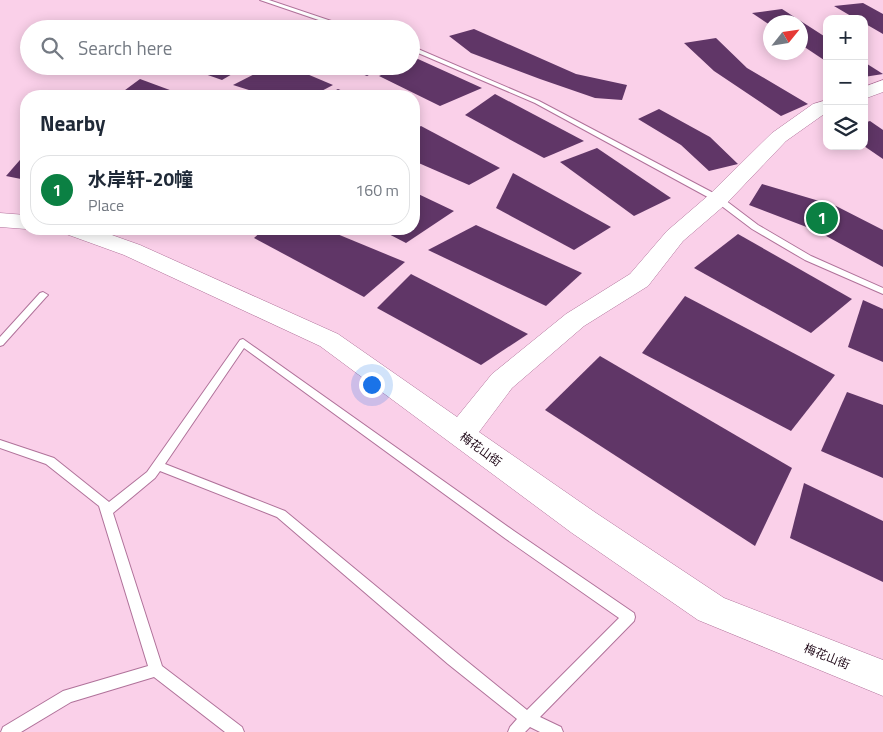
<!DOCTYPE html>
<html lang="en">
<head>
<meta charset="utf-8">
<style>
  body { margin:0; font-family:"Titillium Web","Noto Sans SC",sans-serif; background:#f6f6f7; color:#1f2937 }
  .controls { position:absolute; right:15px; top:15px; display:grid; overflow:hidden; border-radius:10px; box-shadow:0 2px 12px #0003 }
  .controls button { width:45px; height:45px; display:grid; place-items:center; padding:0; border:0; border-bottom:1px solid #e0e1e3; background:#fff; color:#1f2937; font:25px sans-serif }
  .compass { position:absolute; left:763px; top:15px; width:45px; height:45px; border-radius:50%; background:#fff; box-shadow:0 2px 12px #0003; rotate:60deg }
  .you { position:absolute; left:371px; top:384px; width:18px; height:18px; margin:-12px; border:4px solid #fff; border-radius:50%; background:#1a73e8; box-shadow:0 0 0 8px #1a73e833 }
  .badge { display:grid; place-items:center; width:32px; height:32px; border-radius:50%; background:#0b8043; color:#fff; font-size:16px; font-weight:700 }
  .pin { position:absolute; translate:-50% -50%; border:2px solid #fff; box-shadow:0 1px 5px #0006 }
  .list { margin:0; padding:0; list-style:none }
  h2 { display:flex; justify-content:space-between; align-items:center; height:65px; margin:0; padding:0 20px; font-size:21px }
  h2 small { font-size:16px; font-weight:400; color:#747a83 }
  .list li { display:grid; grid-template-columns:32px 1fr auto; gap:15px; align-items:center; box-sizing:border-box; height:70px; margin:0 10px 10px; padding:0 10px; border:1px solid #e0e1e3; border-radius:20px }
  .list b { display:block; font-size:19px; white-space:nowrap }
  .list p { margin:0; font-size:16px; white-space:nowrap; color:#747a83 }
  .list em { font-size:16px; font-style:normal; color:#747a83 }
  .icon { flex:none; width:28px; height:28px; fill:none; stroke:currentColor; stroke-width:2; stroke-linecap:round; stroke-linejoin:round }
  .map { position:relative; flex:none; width:883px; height:732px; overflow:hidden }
  .search { position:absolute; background:#fff; box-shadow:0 2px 12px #0003; left:20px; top:20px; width:400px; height:55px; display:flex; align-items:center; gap:12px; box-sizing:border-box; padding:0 18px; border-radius:28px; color:#747a83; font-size:19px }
  .panel { position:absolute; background:#fff; box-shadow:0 2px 12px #0003; left:20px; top:90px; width:400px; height:145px; border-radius:20px }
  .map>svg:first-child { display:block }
  .building { fill:#603667 }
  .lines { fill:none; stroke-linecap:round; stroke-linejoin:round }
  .lane-casing { stroke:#b0729a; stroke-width:2 }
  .secondary-casing { stroke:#b0729a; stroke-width:1 }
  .lane { fill:#fff; fill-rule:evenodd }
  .secondary { fill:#fff; fill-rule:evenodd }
  .labels { text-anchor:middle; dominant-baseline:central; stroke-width:5; stroke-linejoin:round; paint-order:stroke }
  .street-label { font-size:12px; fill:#200918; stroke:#fff }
</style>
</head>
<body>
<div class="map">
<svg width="883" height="732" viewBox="0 0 883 732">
  <rect width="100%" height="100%" fill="#fad0e9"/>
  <!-- building -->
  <g class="building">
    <path d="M 863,3 L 883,14 L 883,34 L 864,23 L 864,19 L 856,19 L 834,6 Z"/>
    <path d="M 782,9 L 827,38 L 827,62 L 800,44 L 800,22 L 770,22 L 770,25 L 752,13 Z"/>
    <path d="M 474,29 L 576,74 L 627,85 L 622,100 L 595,98 L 540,79 L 471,53 L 449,36 Z"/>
    <path d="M 716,38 L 747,68 L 808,104 L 781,116 L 714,71 L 684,43 Z"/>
    <path d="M 418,59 L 482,88 L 440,106 L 379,76 L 401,66 L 411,66 L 411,62 Z"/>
    <path d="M 864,62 L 883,74 L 864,77 Z"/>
    <path d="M 182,66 L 246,66 L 222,80 Z"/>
    <path d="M 270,66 L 288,66 L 333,85 L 312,96 L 268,96 L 233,85 Z"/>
    <path d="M 342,66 L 386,66 L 367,76 Z"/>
    <path d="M 140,79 L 186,96 L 117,96 Z"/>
    <path d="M 338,89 L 355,96 L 324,96 Z"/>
    <path d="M 495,94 L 584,141 L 544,158 L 465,115 Z"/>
    <path d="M 659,109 L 710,137 L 738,164 L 709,171 L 681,145 L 638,119 Z"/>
    <path d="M 870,121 L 883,130 L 883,159 L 864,146 L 864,123 Z"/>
    <path d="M 421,126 L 500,168 L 469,185 L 414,161 L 414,130 Z"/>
    <path d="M 597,148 L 671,198 L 634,216 L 560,162 Z"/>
    <path d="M 26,153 L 26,180 L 6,176 Z"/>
    <path d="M 513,173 L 611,227 L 574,250 L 496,208 Z"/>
    <path d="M 762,184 L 836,206 L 883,230 L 883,267 L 817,231 L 749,205 Z"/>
    <path d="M 414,192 L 454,211 L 406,243 L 379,229 L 414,229 Z"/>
    <path d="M 476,225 L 582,273 L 546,306 L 428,250 Z"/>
    <path d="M 264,229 L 325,229 L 405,262 L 364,297 L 254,238 Z"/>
    <path d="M 738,234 L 852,299 L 811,333 L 694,268 Z"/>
    <path d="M 411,274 L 528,334 L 481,365 L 377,308 Z"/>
    <path d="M 685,296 L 835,375 L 791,431 L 642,353 Z"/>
    <path d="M 863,300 L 883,309 L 883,362 L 848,347 Z"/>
    <path d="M 600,356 L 792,468 L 755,546 L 545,410 Z"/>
    <path d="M 847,392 L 883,405 L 883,478 L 821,451 Z"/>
    <path d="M 804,483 L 883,521 L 883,582 L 790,538 Z"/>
  </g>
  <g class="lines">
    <!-- lane casing -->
    <g class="lane-casing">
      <g id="lane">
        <path d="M 260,0 L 269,0 L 355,29 L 345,29 Z"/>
        <path d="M 411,46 L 539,101 L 721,197 L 758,225 L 811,256 L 883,288 L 883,294 L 805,260 L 752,229 L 715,201 L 535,103 L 411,50 Z"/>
        <path d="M 43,292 L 48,295 L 46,297 L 3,345 L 0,346 L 0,337 L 40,293 Z"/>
        <path d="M 243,339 L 514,531 L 634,613 L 635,617 L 634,621 L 540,717 L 561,727 L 563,732 L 540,732 L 530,727 L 525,732 L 508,732 L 510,727 L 517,719 L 448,664 L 277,517 L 160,471 L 155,478 L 113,513 L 162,666 L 242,727 L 244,732 L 225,732 L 154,677 L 71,702 L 21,732 L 1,732 L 3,727 L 63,691 L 148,666 L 99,506 L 46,464 L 0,448 L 0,440 L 54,458 L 109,502 L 147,472 L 240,340 ZM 244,348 L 506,539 L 619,618 L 527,710 L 458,654 L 285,511 L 165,464 Z"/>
      </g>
    </g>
    <!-- secondary casing -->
    <g class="secondary-casing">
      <g id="secondary">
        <path d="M 883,80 L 883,92 L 864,99 L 864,87 Z"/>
        <path d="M 827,100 L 827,112 L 786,141 L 726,204 L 683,241 L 648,286 L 584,326 L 512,388 L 479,432 L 596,513 L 724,598 L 883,660 L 883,696 L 698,620 L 572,533 L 320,346 L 124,255 L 66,234 L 62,229 L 95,229 L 140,245 L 338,334 L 457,417 L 492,374 L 566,314 L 630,274 L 667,231 L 710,194 L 772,133 L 813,104 Z"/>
        <path d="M 0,213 L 26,215 L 26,229 L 0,227 Z"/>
      </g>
    </g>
    <!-- lane -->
    <use href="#lane" class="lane"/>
    <!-- secondary -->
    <use href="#secondary" class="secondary"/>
  </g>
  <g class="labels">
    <!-- street labels -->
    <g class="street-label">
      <text transform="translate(481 449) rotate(36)">梅花山街</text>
      <text transform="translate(827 656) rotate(22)">梅花山街</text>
    </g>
  </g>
</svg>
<div class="controls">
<button>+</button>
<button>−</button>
<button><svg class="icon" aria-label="layers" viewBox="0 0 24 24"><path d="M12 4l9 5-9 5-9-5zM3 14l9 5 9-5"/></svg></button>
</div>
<svg class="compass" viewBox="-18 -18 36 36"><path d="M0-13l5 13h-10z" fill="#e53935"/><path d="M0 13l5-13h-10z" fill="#747a83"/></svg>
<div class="you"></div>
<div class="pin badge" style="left:822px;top:218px">1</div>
<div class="search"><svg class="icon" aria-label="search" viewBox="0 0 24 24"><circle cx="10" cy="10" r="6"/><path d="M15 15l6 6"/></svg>Search here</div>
<section class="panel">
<h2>Nearby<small></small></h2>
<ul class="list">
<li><span class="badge">1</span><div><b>水岸轩-20幢</b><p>Place</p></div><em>160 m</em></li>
</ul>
</section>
</div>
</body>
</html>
